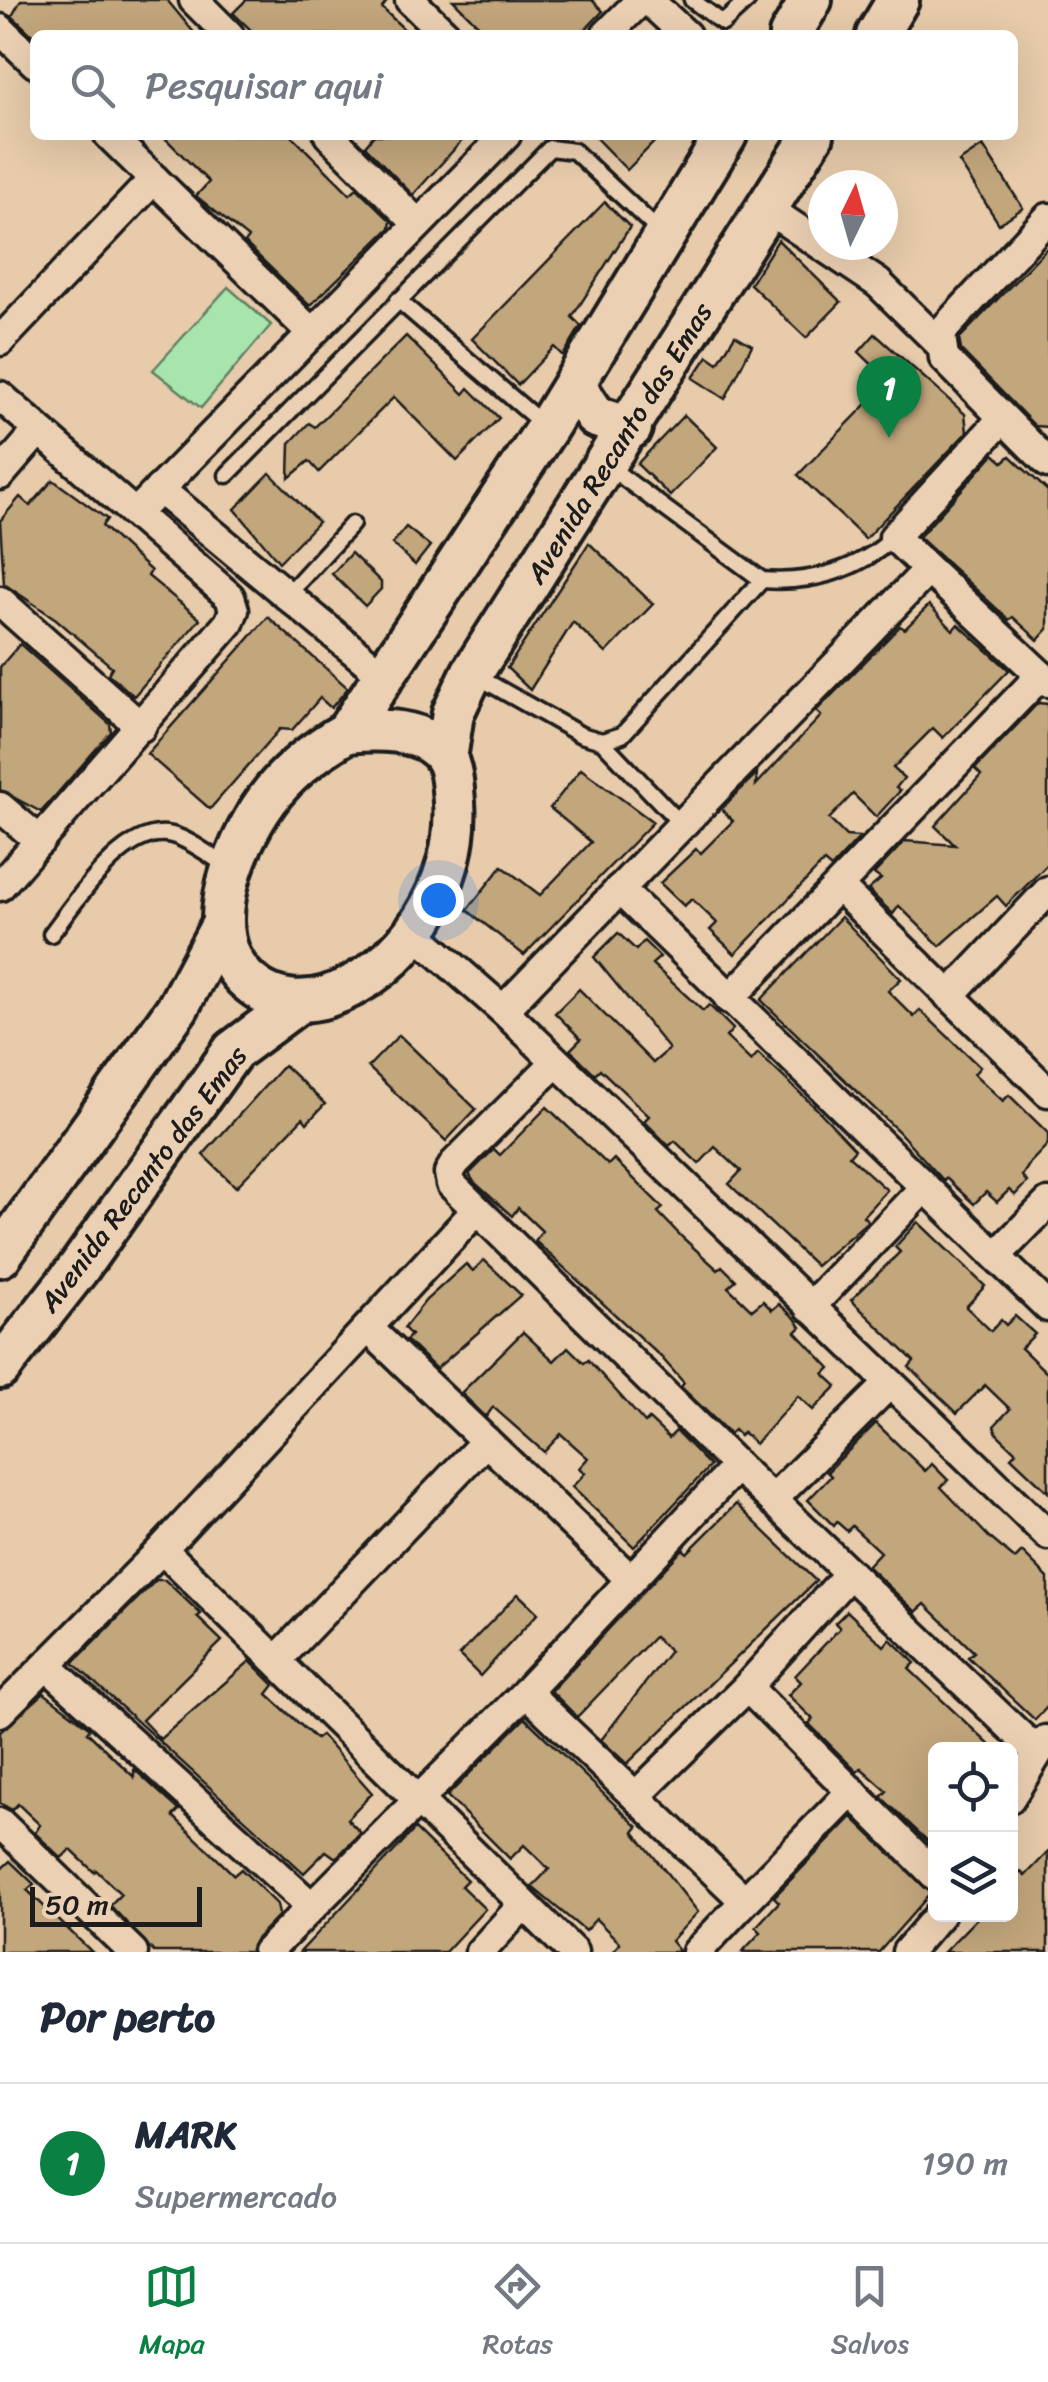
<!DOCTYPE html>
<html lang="pt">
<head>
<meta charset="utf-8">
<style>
  body { margin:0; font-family:Sriracha,sans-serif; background:#f2f2f3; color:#1f2937 }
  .controls { position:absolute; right:30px; bottom:30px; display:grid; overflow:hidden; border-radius:15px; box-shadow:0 10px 40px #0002 }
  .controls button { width:90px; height:90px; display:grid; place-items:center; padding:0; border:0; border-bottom:2px solid #e0e1e3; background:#fff; color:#1f2937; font:50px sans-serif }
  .compass { position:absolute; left:808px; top:170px; width:90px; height:90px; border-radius:50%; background:#fff; box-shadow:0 10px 40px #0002; rotate:5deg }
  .scale { position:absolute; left:30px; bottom:25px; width:172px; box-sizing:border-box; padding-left:10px; border:5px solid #1c1c1c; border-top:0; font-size:28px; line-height:35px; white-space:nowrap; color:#1c1c1c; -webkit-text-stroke:8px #ecd0b3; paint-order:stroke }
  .you { position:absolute; left:438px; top:900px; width:35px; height:35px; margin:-25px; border:8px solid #fff; border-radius:50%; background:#1a73e8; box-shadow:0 0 0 15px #1a73e833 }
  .badge { display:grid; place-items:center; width:65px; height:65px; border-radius:50%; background:#0b8043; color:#fff; font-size:32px; font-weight:700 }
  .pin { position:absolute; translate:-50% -82px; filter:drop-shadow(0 2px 5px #0008) }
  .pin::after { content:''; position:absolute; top:52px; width:35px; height:30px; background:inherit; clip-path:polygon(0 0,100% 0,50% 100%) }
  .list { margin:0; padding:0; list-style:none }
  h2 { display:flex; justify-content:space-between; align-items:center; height:130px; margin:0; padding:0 40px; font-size:42px }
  h2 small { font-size:32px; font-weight:400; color:#747a83 }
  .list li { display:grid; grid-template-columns:65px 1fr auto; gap:30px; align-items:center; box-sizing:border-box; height:160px; padding:0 40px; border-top:2px solid #e0e1e3 }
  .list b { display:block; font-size:38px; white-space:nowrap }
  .list p { margin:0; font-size:32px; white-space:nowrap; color:#747a83 }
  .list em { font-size:32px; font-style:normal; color:#747a83 }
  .icon { flex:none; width:55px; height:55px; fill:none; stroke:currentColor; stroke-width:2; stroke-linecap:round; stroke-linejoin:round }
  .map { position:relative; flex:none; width:1048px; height:1952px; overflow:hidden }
  .search { position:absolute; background:#fff; box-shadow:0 10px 40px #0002; left:30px; right:30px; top:30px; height:110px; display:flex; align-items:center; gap:25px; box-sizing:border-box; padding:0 35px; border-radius:15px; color:#747a83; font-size:38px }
  .sheet { height:290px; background:#fff }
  nav { display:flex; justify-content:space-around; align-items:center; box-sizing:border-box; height:140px; border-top:2px solid #e0e1e3; background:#fff; font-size:28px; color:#747a83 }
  nav a { display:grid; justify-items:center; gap:5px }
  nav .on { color:#0b8043 }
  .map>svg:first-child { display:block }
  .green { fill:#a7e5ad; stroke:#628064; stroke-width:2.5 }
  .building { fill:#c2a67c; stroke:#1c1c1c; stroke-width:2.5 }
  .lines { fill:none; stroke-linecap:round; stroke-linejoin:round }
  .service-casing { stroke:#1c1c1c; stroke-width:21 }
  .minor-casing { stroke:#1c1c1c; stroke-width:35 }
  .secondary-casing { stroke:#1c1c1c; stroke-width:48 }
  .service { stroke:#ecd0b3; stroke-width:14 }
  .minor { stroke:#ecd0b3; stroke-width:28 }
  .secondary { stroke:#ecd0b3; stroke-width:40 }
  .labels { text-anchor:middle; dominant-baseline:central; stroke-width:8; stroke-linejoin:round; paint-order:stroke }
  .street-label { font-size:28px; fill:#1c1c1c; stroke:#ecd0b3 }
</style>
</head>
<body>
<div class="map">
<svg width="1048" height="1952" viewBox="0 0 1048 1952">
  <rect width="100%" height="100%" fill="#e7cbaa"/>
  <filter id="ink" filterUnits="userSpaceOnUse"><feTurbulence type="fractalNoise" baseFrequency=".01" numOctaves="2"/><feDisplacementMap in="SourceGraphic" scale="20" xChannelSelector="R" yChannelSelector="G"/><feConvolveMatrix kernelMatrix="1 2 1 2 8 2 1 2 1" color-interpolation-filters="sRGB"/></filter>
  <g filter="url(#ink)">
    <!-- green -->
    <path class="green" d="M 228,287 L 271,325 L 201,408 L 153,370 Z"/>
    <!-- building -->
    <g class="building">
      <path d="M 21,0 L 167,0 L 196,35 L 32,35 L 12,16 Z"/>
      <path d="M 246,0 L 388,0 L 382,8 L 410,35 L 256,35 L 233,13 Z"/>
      <path d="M 453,0 L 592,0 L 603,11 L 580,35 L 488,35 Z"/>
      <path d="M 162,135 L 291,135 L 350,194 L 357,188 L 391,221 L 390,228 L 310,306 L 245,243 L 248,238 L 196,196 L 209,182 Z"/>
      <path d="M 374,135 L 467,135 L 413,195 L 365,146 Z"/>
      <path d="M 593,135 L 661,135 L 627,170 Z"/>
      <path d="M 983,146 L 1023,208 L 999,224 L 959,162 Z"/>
      <path d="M 605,202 L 630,227 L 572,317 L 581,326 L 563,356 L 554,347 L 518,385 L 472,339 Z"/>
      <path d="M 778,240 L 841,302 L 806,338 L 750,284 Z"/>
      <path d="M 1048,247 L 1048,427 L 1035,426 L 961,350 L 959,339 Z"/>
      <path d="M 875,334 L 965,414 L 967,432 L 865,539 L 798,475 L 889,381 L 859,352 Z"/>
      <path d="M 735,335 L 752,345 L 725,399 L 693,378 L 708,356 L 718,363 Z"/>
      <path d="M 406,336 L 464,394 L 469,388 L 499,418 L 457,461 L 394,397 L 319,472 L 309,461 L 289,478 L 290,443 L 309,423 L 315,427 Z"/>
      <path d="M 684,415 L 717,447 L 670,496 L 637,464 Z"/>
      <path d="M 994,454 L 1003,462 L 1010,456 L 1048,491 L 1048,629 L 1038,640 L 1013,617 L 1009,620 L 919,537 Z"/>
      <path d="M 270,473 L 318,522 L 279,562 L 235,509 Z"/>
      <path d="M 53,480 L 107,519 L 102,526 L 151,571 L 148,576 L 200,619 L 134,696 L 108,674 L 112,667 L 56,619 L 4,584 L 0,521 L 20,497 L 30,506 Z"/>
      <path d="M 406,527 L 430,546 L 415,565 L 392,544 Z"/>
      <path d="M 589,543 L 653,604 L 606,653 L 573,622 L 530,690 L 507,668 Z"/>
      <path d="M 351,553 L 381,582 L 381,589 L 365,606 L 332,574 Z"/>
      <path d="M 929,605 L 953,630 L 958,624 L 1009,670 L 943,738 L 933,728 L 893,768 L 904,778 L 896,788 L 900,791 L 876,817 L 853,794 L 829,819 L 846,836 L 860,837 L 831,868 L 824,862 L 735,954 L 710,930 L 717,923 L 692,899 L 684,906 L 660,883 L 696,849 L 701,853 L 733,821 L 721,809 L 757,773 L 756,785 L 821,716 L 816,711 L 900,626 L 905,629 Z"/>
      <path d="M 268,617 L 348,688 L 331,708 L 320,698 L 292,730 L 280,729 L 210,809 L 147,754 Z"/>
      <path d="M 20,644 L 110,724 L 111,732 L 41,812 L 0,790 L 0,667 Z"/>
      <path d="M 1038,703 L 1048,704 L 1048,864 L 1006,906 L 997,896 L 940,946 L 899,906 L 893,914 L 868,890 L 881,879 L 874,874 L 905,841 L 955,845 L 935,826 L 981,775 L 975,769 Z"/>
      <path d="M 581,769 L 653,822 L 524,955 L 467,910 L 502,866 L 540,895 L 591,842 L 550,808 Z"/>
      <path d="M 841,917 L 901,979 L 888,991 L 914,1017 L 920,1010 L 980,1067 L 974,1074 L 1003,1101 L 1009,1095 L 1048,1133 L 1048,1144 L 1030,1163 L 1022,1176 L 1027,1182 L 1015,1195 L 1009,1190 L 997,1202 L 986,1192 L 974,1204 L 946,1178 L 944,1181 L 898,1131 L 761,1000 Z"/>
      <path d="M 618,933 L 636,950 L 644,941 L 660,957 L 652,964 L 703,1011 L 709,1005 L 733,1029 L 726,1037 L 751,1061 L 758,1053 L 816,1108 L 855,1149 L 849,1156 L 887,1190 L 863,1216 L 868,1221 L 816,1266 L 729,1184 L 741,1171 L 715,1147 L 699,1164 L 675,1141 L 669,1146 L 644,1121 L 649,1116 L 600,1069 L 595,1074 L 570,1050 L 581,1039 L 555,1013 L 579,989 L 653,1063 L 669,1049 L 594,957 Z"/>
      <path d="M 399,1035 L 476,1109 L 446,1141 L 368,1067 Z"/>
      <path d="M 284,1065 L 325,1104 L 307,1123 L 303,1118 L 236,1187 L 203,1155 Z"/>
      <path d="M 547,1107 L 608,1165 L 614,1159 L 663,1208 L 658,1212 L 682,1237 L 718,1270 L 722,1266 L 736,1280 L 728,1287 L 752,1310 L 763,1301 L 772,1310 L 779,1304 L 795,1318 L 801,1327 L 796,1332 L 830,1368 L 824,1374 L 837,1386 L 813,1410 L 798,1396 L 755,1444 L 743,1432 L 740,1436 L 734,1430 L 730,1434 L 681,1387 L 684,1383 L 661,1357 L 535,1241 L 542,1231 L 518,1208 L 512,1216 L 474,1182 L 469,1174 L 494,1149 L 500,1155 Z"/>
      <path d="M 918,1222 L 985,1286 L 966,1307 L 991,1331 L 1001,1320 L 1006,1325 L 1015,1316 L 1035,1334 L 1021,1348 L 1048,1374 L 1048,1492 L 1011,1457 L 1016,1452 L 997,1434 L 994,1426 L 1010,1409 L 985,1385 L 957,1413 L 909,1367 L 914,1361 L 851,1300 L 900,1252 L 895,1247 Z"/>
      <path d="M 484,1260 L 521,1295 L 436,1369 L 406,1340 L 411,1335 L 404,1328 L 426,1300 L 466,1264 L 473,1271 Z"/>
      <path d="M 523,1332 L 554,1361 L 568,1347 L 584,1363 L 588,1360 L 645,1423 L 649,1419 L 669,1438 L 676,1431 L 710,1466 L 634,1547 L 572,1487 L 585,1473 L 579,1468 L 588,1458 L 561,1434 L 544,1452 L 493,1407 L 486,1417 L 461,1393 Z"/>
      <path d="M 876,1423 L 925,1471 L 932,1464 L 948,1480 L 941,1487 L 989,1537 L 1015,1559 L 1022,1552 L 1048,1578 L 1048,1706 L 1035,1720 L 968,1657 L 974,1652 L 925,1604 L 916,1612 L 867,1566 L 880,1552 L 852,1526 L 847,1531 L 837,1522 L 834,1526 L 808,1500 L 831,1476 L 827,1472 Z"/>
      <path d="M 736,1504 L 816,1581 L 627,1764 L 601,1740 L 670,1651 L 654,1637 L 577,1717 L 551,1691 L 683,1549 L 687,1553 Z"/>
      <path d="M 156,1580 L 165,1580 L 201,1614 L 197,1617 L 222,1641 L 142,1720 L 160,1739 L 250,1661 L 274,1685 L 267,1694 L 316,1739 L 321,1735 L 372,1793 L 347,1819 L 361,1833 L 336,1858 L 326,1851 L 304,1873 L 73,1663 Z"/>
      <path d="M 518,1594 L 538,1613 L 480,1676 L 459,1655 Z"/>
      <path d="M 847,1611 L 884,1646 L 890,1639 L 915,1663 L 909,1669 L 995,1750 L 936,1750 L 936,1849 L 881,1797 L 887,1791 L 861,1768 L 857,1772 L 809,1724 L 813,1719 L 788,1695 L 801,1682 L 795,1676 L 840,1628 L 835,1623 Z"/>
      <path d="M 44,1693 L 90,1728 L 87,1732 L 134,1777 L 134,1769 L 179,1810 L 173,1816 L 234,1875 L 241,1869 L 277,1904 L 279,1915 L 255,1940 L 250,1952 L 154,1952 L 110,1905 L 121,1894 L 96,1870 L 94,1872 L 71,1850 L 61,1858 L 35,1833 L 40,1825 L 18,1804 L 12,1810 L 0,1803 L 0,1732 Z"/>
      <path d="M 525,1718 L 638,1827 L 634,1832 L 698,1912 L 671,1941 L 680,1952 L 612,1952 L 620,1943 L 596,1919 L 585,1931 L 532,1887 L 549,1869 L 524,1845 L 510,1859 L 447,1796 Z"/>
      <path d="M 852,1817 L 931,1893 L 879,1952 L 742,1952 L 761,1932 L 756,1927 L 779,1902 L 774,1897 Z"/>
      <path d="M 415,1829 L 467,1880 L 461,1886 L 485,1909 L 445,1952 L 300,1952 Z"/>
      <path d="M 1048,1852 L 1048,1952 L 944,1952 L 981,1914 L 1010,1914 L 1010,1883 L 1021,1872 L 1025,1876 Z"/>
      <path d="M 10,1861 L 34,1884 L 27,1890 L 92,1952 L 0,1952 L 0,1870 Z"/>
    </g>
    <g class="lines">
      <!-- service casing -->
      <g class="service-casing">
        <g id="service">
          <path d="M 692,0 L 723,23 L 748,0"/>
          <path d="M 398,300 L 546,427"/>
          <path d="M 609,467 L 762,580 C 811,584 859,570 894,537"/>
          <path d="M 227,475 L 550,148 L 574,151 L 661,233"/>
          <path d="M 287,595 L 352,524"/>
          <path d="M 473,674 L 581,735 L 602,741 L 681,824"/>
          <path d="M 602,741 L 622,735 L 762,580"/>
          <path d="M 51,934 C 76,902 125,823 172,835 C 191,840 210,856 227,866"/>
        </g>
      </g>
      <!-- minor casing -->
      <g class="minor-casing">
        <g id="minor">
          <path d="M 194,0 L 229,35"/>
          <path d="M 410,0 L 446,35"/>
          <path d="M 648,0 L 686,35"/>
          <path d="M 0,29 L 35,63"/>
          <path d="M 606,35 L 641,0"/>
          <path d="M 109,135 L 311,332"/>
          <path d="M 329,135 L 418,224"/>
          <path d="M 766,208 L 878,283 L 941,345"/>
          <path d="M 1048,218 L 946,327 L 941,335 L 944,358 L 1048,463"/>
          <path d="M 0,341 L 154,179"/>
          <path d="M 0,396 L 230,597 L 234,610 L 229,623 L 0,886"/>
          <path d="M 1003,418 L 894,537 L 1048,682"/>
          <path d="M 0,475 L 38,431"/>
          <path d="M 159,489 L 384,676"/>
          <path d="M 136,513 L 506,135"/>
          <path d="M 0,601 L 141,727"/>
          <path d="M 0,807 L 40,841"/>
          <path d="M 840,888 L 1048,1092"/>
          <path d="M 619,889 L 1048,1307"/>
          <path d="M 415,933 L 503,1010 L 1048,1535"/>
          <path d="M 949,996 L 1048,891"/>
          <path d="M 729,999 L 1041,675"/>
          <path d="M 503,1010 L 927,571"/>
          <path d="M 554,1064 L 455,1163 L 449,1173 L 451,1184 L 737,1466 L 1036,1751"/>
          <path d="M 996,1256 L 1048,1203"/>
          <path d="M 810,1307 L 924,1188"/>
          <path d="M 369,1329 L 629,1578"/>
          <path d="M 773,1499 L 889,1384"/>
          <path d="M 162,1549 L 573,1952"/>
          <path d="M 277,1660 L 486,1441"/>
          <path d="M 47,1666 L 311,1906"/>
          <path d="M 747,1687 L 936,1876"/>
          <path d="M 526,1692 L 745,1901 L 852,1791"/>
          <path d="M 0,1712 L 162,1549 L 475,1212"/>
          <path d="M 637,1795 L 747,1687 L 849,1574"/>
          <path d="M 1010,1798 L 1046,1740"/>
          <path d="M 0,1823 L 133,1952"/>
          <path d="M 267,1952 L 526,1692 L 737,1466"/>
          <path d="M 480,1952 L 523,1905"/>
          <path d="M 697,1952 L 745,1901"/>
          <path d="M 907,1952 L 940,1914"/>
        </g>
      </g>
      <!-- secondary casing -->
      <g class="secondary-casing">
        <g id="secondary">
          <path d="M 790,35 L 811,0"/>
          <path d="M 877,35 L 898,0"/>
          <path d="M 574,384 L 596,417 L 631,428"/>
          <path d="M 347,732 C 378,729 425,727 445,757 C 452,768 453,789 454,802 C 460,884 406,971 326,997 C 302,1004 275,1002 254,986 C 195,943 232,848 267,800 C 288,771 316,750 347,732 L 547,428 L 726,135"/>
          <path d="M 446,759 L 453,713 L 472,673 L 813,135"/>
          <path d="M 0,1256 L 178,1007 L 223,923"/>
          <path d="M 0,1368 L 78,1269 L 233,1051 L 299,1002"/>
        </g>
      </g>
      <!-- service -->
      <use href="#service" class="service"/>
      <!-- minor -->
      <use href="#minor" class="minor"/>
      <!-- secondary -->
      <use href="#secondary" class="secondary"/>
    </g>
  </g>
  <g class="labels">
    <!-- street labels -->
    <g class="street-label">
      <text transform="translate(619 443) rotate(-58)">Avenida Recanto das Emas</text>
      <text transform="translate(143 1179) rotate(-53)">Avenida Recanto das Emas</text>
    </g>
  </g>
</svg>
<div class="controls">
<button><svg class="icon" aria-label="locate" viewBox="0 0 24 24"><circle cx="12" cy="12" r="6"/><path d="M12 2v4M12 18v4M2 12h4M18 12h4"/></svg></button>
<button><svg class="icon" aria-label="layers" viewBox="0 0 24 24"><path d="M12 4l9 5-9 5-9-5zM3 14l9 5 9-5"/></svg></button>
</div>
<svg class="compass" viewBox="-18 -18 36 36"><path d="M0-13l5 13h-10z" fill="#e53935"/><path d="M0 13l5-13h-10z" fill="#747a83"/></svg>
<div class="scale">50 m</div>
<div class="you"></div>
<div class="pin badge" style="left:889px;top:438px">1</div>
<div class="search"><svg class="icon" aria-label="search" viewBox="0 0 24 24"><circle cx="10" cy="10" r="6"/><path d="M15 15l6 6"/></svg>Pesquisar aqui</div>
</div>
<section class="sheet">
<h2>Por perto<small></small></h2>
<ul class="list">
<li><span class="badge">1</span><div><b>MARK</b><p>Supermercado</p></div><em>190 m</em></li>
</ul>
</section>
<nav>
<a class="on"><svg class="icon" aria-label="map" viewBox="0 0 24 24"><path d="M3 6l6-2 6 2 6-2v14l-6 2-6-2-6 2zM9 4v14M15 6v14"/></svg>Mapa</a>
<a><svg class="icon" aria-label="directions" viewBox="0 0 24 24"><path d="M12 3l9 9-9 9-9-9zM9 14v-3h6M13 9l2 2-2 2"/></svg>Rotas</a>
<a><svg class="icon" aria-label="saved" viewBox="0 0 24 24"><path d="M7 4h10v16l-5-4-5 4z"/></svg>Salvos</a>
</nav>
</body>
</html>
